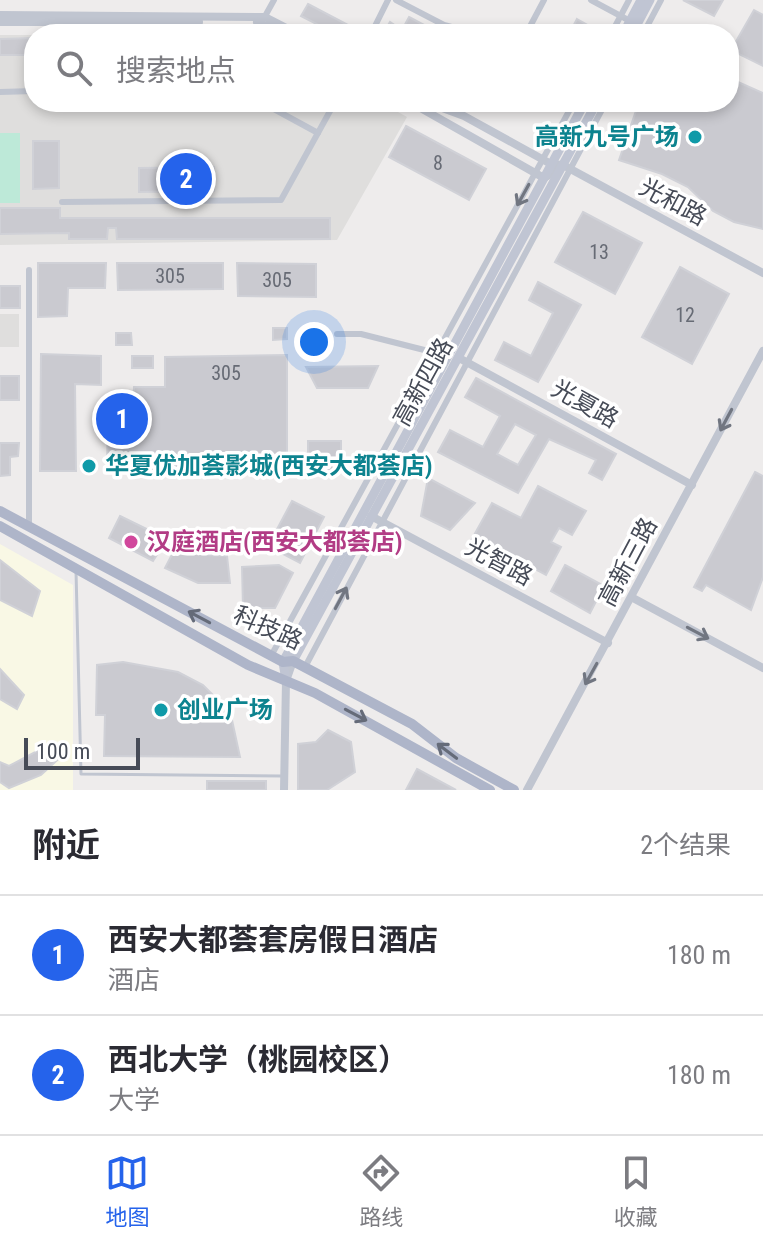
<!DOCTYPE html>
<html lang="zh">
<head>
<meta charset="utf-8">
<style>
  body { margin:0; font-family:"Roboto Condensed","Noto Sans SC",sans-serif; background:#f2f2f3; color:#2b2b33 }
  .scale { position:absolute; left:24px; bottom:20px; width:116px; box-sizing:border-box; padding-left:8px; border:4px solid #464b57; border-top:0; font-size:22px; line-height:28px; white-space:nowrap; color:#464b57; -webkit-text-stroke:6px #fff; paint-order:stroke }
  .you { position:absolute; left:314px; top:342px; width:28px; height:28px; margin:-20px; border:6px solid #fff; border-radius:50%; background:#1a73e8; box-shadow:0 0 0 12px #1a73e833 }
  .badge { display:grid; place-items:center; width:52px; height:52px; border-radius:50%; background:#2563eb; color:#fff; font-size:26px; font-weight:700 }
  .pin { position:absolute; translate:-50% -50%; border:4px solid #fff; box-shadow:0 2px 8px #0006 }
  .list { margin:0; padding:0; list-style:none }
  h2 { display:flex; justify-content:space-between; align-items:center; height:104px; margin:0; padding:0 32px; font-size:34px }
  h2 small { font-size:26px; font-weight:400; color:#7c7c81 }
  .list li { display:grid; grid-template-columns:52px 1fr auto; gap:24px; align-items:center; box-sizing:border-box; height:120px; padding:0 32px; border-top:2px solid #e1e1e2 }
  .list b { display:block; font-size:30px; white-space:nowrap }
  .list p { margin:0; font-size:26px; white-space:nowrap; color:#7c7c81 }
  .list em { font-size:26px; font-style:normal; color:#7c7c81 }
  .icon { flex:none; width:44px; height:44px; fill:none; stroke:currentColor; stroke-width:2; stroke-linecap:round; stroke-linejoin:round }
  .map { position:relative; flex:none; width:763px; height:790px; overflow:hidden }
  .search { position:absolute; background:#fff; box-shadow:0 4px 12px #0003; left:24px; right:24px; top:24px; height:88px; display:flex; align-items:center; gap:20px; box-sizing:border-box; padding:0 28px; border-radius:32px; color:#7c7c81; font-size:30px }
  .sheet { height:344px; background:#fff }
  nav { display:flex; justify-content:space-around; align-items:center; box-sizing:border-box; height:112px; border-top:2px solid #e1e1e2; background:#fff; font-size:22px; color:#7c7c81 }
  nav a { display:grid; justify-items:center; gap:4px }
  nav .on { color:#2563eb }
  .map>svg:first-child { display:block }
  .commercial { fill:#f9f8e5 }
  .education { fill:#dfdedd }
  .pitch { fill:#bde9d8 }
  .building { fill:#cacad0; stroke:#d0d1d7; stroke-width:2; fill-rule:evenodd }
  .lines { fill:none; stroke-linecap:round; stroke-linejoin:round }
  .service { stroke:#c0c5d0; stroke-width:3 }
  .minor { stroke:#c0c5d0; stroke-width:6 }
  .tertiary { stroke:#c0c5d0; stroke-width:8 }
  .secondary { stroke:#c0c5d3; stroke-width:9 }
  .primary { stroke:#aeb5c9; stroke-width:10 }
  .oneway { stroke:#717681 }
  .oneway2 { stroke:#656b79 }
  .culture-dot { fill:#0f9aa8; stroke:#fff; stroke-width:3 }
  .hotel-dot { fill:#d1479c; stroke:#fff; stroke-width:3 }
  .labels { text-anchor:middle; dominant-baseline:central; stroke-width:7; stroke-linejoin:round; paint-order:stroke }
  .number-label { font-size:20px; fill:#676b75 }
  .culture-label { font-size:24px; font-weight:bold; fill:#0d838f; stroke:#fff; text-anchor:start }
  .street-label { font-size:24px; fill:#464b57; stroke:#fff }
  .hotel-label { font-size:24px; font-weight:bold; fill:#b23c85; stroke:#fff; text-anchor:start }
</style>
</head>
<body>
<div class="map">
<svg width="763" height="790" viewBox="0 0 763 790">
  <rect width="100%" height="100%" fill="#eeecec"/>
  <!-- commercial -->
  <path class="commercial" d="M 0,544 L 73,585 L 73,790 L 0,790 Z"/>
  <!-- education -->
  <g class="education">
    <path d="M 0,35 L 34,35 L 34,102 L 380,102 L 407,117 L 337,240 L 0,245 Z"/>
    <rect x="0" y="314" width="19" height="33"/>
  </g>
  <!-- pitch -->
  <rect class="pitch" x="0" y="133" width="20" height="70"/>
  <!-- building -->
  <g class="building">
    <path d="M 683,0 L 723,0 L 714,16 Z"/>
    <path d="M 308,4 L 365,34 L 336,34 L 301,16 Z"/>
    <path d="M 754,10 L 763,15 L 763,66 L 731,50 Z"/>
    <path d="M 409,17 L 426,26 L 422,34 L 383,34 L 390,22 L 402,30 Z"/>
    <path d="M 577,19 L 591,27 L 588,34 L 569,34 Z"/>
    <path d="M 34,38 L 34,55 L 0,55 L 0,39 Z"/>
    <path d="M 729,78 L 763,93 L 763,229 L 734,222 L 713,211 L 688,187 L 662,174 L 619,160 L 639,102 L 729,102 Z"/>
    <path d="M 406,126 L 486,169 L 469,200 L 389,157 Z"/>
    <path d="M 33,141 L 59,141 L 59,188 L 33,189 Z"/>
    <path d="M 214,167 L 214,191 L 139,192 L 139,168 Z"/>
    <path d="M 0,208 L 60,208 L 60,218 L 330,218 L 330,239 L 117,239 L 116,228 L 108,228 L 107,239 L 69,239 L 69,233 L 0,234 Z"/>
    <path d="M 583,212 L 642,243 L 615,294 L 555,262 Z"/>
    <path d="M 38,263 L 106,263 L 105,288 L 68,288 L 67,316 L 38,317 Z"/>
    <path d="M 117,263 L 223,263 L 223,289 L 118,290 Z"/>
    <path d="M 237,263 L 316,264 L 316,297 L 238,296 Z"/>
    <path d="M 680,267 L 729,294 L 692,364 L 642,337 Z"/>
    <path d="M 538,282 L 581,305 L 538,382 L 495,360 L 504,342 L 531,356 L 553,313 L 529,300 Z"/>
    <rect x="0" y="286" width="20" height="22"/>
    <path d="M 273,328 L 287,328 L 287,339 L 273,340 Z"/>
    <path d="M 116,333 L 131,333 L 132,345 L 116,345 Z"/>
    <path d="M 41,354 L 101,356 L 101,385 L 75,384 L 76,471 L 40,471 Z"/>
    <path d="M 287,355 L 287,471 L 107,471 L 108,407 L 133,408 L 134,387 L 165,387 L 165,357 Z"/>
    <rect x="132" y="356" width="21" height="12"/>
    <path d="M 378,366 L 368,388 L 317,388 L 306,367 Z"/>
    <rect x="0" y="376" width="19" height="24"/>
    <path d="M 476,378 L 616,454 L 602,480 L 589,473 L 596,460 L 549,439 L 518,493 L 438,452 L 450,430 L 483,447 L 500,416 L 465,397 ZM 515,424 L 536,435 L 518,465 L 497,454 Z"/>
    <rect x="308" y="441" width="33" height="31"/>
    <path d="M 0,443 L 19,443 L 18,456 L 10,457 L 10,475 L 0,476 Z"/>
    <path d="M 755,472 L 763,476 L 763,577 L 751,610 L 706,585 L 702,591 L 694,587 Z"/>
    <path d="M 428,478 L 475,503 L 450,530 L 421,516 Z"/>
    <path d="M 538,486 L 586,511 L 572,535 L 559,528 L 551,542 L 561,547 L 546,575 L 488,544 L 484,552 L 469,544 L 492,503 L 521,518 Z"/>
    <path d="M 292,501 L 324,517 L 300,563 L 268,546 Z"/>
    <path d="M 120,516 L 167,539 L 153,561 L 109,538 Z"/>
    <path d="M 178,543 L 207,555 L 227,556 L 230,583 L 198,583 L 165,568 Z"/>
    <path d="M 0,560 L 40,591 L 32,616 L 0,600 Z"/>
    <path d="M 279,565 L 293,573 L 275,608 L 243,608 L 242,567 Z"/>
    <path d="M 565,565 L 604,586 L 590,613 L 551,591 Z"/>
    <path d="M 123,662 L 178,672 L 203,685 L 224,706 L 232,720 L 240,757 L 104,756 L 105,715 L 96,715 L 97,665 Z"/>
    <path d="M 0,669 L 24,695 L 17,709 L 0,699 Z"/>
    <path d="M 328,730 L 351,742 L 355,772 L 327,790 L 298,790 L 298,744 L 316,742 Z"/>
    <path d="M 54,742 L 65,753 L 41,775 L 9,788 L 0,782 L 0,762 L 9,766 Z"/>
    <path d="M 417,769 L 456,790 L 406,790 Z"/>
    <rect x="207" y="781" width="59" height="9"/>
  </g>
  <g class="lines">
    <!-- service -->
    <path class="service" d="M 76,571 L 81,774 L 282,776"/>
    <!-- minor -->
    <g class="minor">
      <path d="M 396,0 L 444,25 L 478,34"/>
      <path d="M 591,0 L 630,21"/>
      <path d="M 264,18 L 274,0"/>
      <path d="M 371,34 L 388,0"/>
      <path d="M 526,34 L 544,0"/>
      <path d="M 611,34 L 629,0"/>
      <path d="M 643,34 L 661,0"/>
      <path d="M 0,92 L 34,91"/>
      <path d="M 261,102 L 318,133"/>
      <path d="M 62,202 L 281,200 L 335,102"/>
      <path d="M 29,270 L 29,527"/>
      <path d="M 337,334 L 361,334 L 448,356"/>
      <path d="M 271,656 L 574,102"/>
      <path d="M 305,667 L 606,102"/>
    </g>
    <!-- tertiary -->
    <g class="tertiary">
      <path d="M 0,15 L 265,17 L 298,34"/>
      <path d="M 0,22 L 199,22"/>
      <path d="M 257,22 L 285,34"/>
      <path d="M 410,102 L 544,178 L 563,166"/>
      <path d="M 426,102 L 464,116 L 551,164 L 563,165 L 763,273"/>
      <path d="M 459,358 L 692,485"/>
      <path d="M 371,516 L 608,643"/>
      <path d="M 633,598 L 763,668"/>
      <path d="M 284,790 L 286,681 L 293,661"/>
      <path d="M 527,790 L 763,351"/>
    </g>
    <!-- secondary -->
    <g class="secondary">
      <path d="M 623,34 L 641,0"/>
      <path d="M 632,34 L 650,0"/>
      <path d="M 293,661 L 597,102"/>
      <path d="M 286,681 L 283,662 L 585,102"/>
    </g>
    <!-- primary -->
    <g class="primary">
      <path d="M 0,511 L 283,662 L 293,661 L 412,724 L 456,758 L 514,790"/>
      <path d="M 0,526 L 248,665 L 315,693 L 490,790"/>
    </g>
  </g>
  <!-- one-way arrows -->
  <defs><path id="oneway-shaft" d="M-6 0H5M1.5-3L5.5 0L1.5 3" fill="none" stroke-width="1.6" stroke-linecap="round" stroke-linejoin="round" transform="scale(2)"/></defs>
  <g class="oneway">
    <use href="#oneway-shaft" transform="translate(523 195) rotate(119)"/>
    <use href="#oneway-shaft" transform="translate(726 420) rotate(118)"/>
    <use href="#oneway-shaft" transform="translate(341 598) rotate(-62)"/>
    <use href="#oneway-shaft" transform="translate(698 633) rotate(28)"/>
    <use href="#oneway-shaft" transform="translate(591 674) rotate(119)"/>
  </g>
  <g class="oneway2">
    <use href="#oneway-shaft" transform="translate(199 617) rotate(-152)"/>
    <use href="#oneway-shaft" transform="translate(356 715) rotate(28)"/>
    <use href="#oneway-shaft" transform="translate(447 751) rotate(-143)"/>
  </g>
  <!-- markers -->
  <g class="culture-dot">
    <circle cx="695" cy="137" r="8"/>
    <circle cx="89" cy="466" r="8"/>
    <circle cx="161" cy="710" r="8"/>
  </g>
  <circle class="hotel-dot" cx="131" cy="542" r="8"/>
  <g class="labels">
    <!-- number labels -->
    <g class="number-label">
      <text x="438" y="163">8</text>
      <text x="599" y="252">13</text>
      <text x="170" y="276">305</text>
      <text x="277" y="280">305</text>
      <text x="685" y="315">12</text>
      <text x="226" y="373">305</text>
    </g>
    <!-- culture labels -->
    <g class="culture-label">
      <text x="679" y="137" text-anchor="end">高新九号广场</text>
      <text x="105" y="466">华夏优加荟影城(西安大都荟店)</text>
      <text x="177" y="710">创业广场</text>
    </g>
    <!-- street labels -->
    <g class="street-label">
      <text transform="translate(673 202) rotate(28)">光和路</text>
      <text transform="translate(423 382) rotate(-61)">高新四路</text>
      <text transform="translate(585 404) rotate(29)">光夏路</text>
      <text transform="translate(499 562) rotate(28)">光智路</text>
      <text transform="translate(628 562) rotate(-62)">高新三路</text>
      <text transform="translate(268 628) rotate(24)">科技路</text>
    </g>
    <!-- hotel labels -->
    <g class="hotel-label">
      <text x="147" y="542">汉庭酒店(西安大都荟店)</text>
    </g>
  </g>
</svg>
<div class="scale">100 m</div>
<div class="you"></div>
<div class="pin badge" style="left:122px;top:419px">1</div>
<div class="pin badge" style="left:186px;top:179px">2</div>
<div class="search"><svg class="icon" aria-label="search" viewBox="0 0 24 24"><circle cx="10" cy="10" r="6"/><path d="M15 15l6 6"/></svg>搜索地点</div>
</div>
<section class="sheet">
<h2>附近<small>2个结果</small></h2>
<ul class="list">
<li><span class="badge">1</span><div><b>西安大都荟套房假日酒店</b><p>酒店</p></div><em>180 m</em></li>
<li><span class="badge">2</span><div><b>西北大学（桃园校区）</b><p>大学</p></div><em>180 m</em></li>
</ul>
</section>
<nav>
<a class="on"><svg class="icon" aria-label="map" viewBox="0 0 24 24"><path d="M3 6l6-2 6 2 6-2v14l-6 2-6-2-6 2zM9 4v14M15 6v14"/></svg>地图</a>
<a><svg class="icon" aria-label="directions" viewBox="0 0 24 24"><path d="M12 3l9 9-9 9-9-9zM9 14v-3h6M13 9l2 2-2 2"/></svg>路线</a>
<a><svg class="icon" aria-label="saved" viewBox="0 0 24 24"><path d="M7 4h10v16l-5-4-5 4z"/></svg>收藏</a>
</nav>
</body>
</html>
